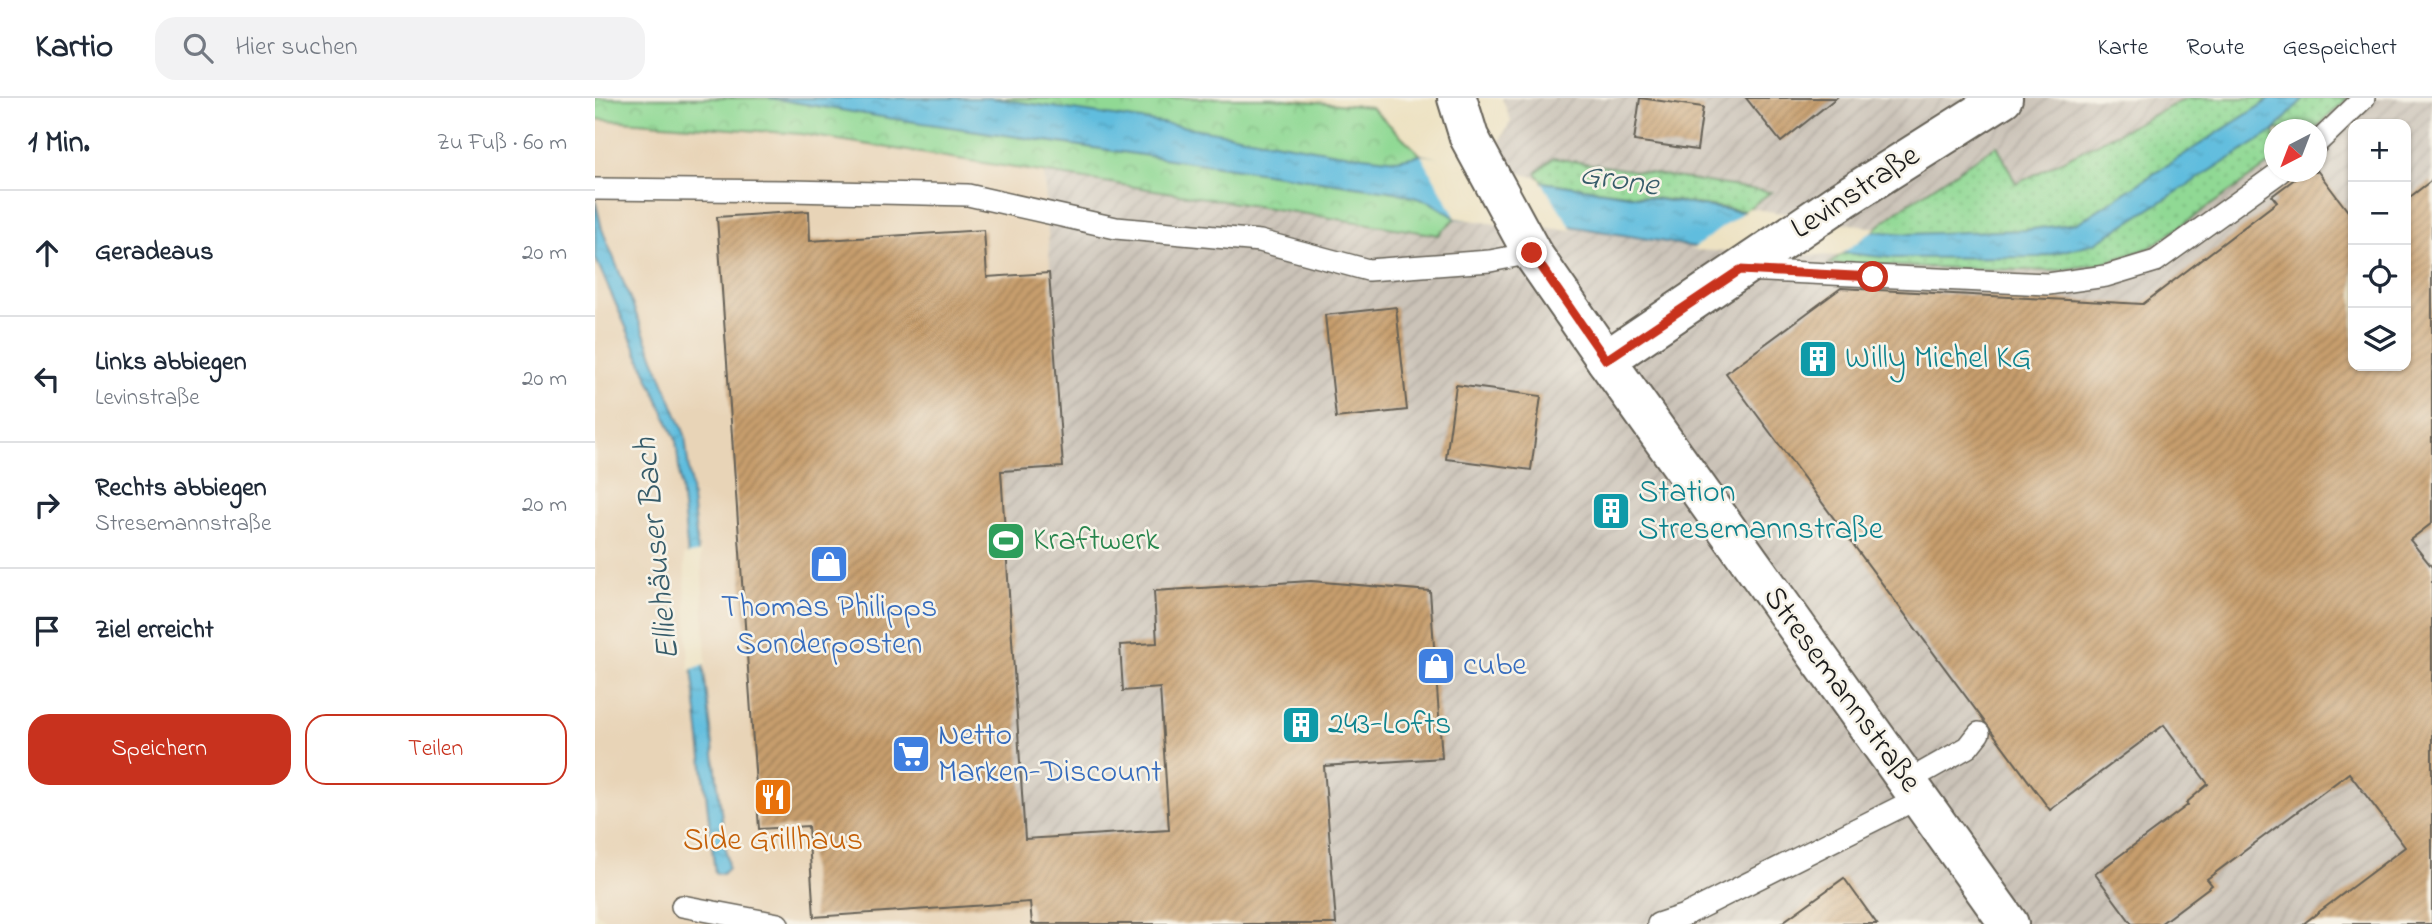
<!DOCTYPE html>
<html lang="de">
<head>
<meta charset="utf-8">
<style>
  body { margin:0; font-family:"Indie Flower",sans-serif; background:#f2f2f3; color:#1f2937 }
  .controls { position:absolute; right:21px; top:21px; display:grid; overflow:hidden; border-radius:14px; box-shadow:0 2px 5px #0004 }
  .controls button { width:63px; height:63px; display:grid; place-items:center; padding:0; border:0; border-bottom:2px solid #e0e1e3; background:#fff; color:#1f2937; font:35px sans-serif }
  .compass { position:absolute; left:1669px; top:21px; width:63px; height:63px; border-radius:50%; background:#fff; box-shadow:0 2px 5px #0004; rotate:222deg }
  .stop { position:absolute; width:21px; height:21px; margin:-16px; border:5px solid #c8321e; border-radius:50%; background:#fff }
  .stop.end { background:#c8321e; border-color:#fff; box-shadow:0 2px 7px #0008 }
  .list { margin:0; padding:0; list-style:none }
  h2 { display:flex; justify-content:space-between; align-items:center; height:91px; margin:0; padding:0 28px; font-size:30px }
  h2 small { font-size:23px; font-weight:400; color:#747a83 }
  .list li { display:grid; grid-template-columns:46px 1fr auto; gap:21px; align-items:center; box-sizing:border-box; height:126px; padding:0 28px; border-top:2px solid #e0e1e3 }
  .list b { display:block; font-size:26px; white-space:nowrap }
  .list p { margin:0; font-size:23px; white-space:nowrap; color:#747a83 }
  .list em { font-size:23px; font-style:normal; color:#747a83 }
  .actions { display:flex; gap:14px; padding:21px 28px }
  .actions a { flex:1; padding:16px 0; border:2px solid #c8321e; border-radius:21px; text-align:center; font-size:24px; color:#c8321e }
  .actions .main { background:#c8321e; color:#fff }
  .icon { flex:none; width:38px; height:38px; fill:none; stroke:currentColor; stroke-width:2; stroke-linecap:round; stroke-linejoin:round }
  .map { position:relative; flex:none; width:1837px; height:826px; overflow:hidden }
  header { display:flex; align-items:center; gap:42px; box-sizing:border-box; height:98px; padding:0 35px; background:#fff; border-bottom:2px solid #e0e1e3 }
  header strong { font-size:33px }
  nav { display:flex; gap:38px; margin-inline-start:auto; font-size:24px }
  .search { width:490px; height:63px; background:#f2f2f3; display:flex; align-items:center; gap:18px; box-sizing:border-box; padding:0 24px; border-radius:21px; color:#747a83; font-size:26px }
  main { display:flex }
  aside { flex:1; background:#fff }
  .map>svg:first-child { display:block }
  .built { fill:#e8d4b7 }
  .industrial { fill:url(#industrial-furrows); fill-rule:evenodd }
  .grass { fill:url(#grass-dots); stroke:#567a58; stroke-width:2 }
  .park { fill:url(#park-crowns); stroke:#567a58; stroke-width:2 }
  .water { fill:url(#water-ripples); stroke:#3e6c7d; stroke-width:2 }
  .pier { fill:#ede2c2 }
  .building { fill:url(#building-hatch) }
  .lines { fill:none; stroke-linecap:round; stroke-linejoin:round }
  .service-casing { stroke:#656156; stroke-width:24 }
  .minor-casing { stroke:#656156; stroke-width:42 }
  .service { stroke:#fff; stroke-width:21 }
  .minor { stroke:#fff; stroke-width:38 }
  .route { stroke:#c8321e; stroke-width:9 }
  .labels { text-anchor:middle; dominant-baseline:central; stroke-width:5; stroke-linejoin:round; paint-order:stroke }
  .street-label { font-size:32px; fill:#1c1c1c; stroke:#f7f3e8 }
  .culture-label { font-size:32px; fill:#0d838f; stroke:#f7f3e8; text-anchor:start }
  .leisure-label { font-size:32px; fill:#27864d; stroke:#f7f3e8; text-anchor:start }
  .shop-label { font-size:32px; fill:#366cbe; stroke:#f7f3e8; text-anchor:start }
  .food-label { font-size:32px; fill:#c56008; stroke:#f7f3e8 }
  .water-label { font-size:33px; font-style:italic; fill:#375c6a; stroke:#f7f3e8 }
</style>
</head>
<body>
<header>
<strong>Kartio</strong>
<div class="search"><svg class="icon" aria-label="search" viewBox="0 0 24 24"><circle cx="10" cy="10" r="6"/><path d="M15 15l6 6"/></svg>Hier suchen</div>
<nav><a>Karte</a><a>Route</a><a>Gespeichert</a></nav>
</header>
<main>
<aside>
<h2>1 Min.<small>Zu Fuß · 60 m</small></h2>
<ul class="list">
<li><svg class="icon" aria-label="ahead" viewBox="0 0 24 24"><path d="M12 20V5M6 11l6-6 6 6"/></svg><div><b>Geradeaus</b></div><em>20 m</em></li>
<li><svg class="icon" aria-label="left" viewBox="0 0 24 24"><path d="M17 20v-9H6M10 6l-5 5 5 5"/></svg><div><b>Links abbiegen</b><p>Levinstraße</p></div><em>20 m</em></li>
<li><svg class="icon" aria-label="right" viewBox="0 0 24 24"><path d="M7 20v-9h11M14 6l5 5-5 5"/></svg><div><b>Rechts abbiegen</b><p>Stresemannstraße</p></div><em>20 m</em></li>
<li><svg class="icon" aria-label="arrive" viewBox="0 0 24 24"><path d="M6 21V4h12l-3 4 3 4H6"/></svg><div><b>Ziel erreicht</b></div></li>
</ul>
<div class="actions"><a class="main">Speichern</a><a>Teilen</a></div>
</aside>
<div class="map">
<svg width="1837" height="826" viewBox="0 0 1837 826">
  <defs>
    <pattern id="industrial-furrows" width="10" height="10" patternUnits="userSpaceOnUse" patternTransform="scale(1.75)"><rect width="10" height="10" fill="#cbc3b8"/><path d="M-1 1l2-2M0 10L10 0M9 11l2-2" fill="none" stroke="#aea79e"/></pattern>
    <pattern id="grass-dots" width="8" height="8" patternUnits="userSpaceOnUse" patternTransform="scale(1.75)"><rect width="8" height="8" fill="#90d994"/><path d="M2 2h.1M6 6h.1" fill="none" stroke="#7cba7f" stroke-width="1.8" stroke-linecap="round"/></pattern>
    <pattern id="park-crowns" width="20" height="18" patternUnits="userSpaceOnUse" patternTransform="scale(1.75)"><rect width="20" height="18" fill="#90d994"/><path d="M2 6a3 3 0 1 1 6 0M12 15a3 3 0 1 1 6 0" fill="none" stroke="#7cba7f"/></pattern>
    <pattern id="water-ripples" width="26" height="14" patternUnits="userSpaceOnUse" patternTransform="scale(1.75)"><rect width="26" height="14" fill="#60bdde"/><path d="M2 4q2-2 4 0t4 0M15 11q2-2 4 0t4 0" fill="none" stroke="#53a2be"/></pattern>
    <pattern id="building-hatch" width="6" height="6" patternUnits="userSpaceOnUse" patternTransform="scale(1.75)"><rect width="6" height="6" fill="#c79e6d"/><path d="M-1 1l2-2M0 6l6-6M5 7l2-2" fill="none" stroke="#a18059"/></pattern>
  </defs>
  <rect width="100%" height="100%" fill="#f7f3e8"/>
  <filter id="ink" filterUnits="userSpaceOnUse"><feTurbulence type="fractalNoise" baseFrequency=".0143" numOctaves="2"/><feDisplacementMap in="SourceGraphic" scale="14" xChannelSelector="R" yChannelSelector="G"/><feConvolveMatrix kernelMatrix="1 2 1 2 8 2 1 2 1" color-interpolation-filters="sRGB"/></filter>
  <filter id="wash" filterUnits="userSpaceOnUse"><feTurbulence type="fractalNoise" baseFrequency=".00686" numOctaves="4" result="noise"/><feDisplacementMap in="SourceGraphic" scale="28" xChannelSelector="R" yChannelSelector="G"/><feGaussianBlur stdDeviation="1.57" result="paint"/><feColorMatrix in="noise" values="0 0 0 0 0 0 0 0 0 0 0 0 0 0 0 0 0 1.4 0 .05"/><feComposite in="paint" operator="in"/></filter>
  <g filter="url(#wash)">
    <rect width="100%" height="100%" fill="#ede2c2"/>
    <!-- built -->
    <path class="built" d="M 0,21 L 206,36 L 449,74 L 468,369 L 406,374 L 437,826 L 15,826 L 0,813 Z"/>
    <!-- industrial -->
    <path class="industrial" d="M 907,0 L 1837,0 L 1837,826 L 436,826 L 406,373 L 468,368 L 449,74 L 843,137 L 861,120 L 916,23 ZM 1758,26 L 1811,26 L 1811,268 L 1758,268 ZM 1680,32 L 1722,32 L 1722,74 L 1680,74 Z"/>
    <!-- grass -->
    <g class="grass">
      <path d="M 1592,0 L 1753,0 L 1720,31 L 1680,32 L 1679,63 L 1554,150 L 1505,166 L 1457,173 L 1234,166 L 1308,109 L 1402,47 L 1421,86 Z"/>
      <path d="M 958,60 L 1176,94 L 1150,113 L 947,84 L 941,75 Z"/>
    </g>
    <!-- park -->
    <path class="park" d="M 0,0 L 677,0 L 776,9 L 826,57 L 861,120 L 843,137 L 206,36 L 0,21 Z"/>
    <!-- water -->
    <g class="water">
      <path d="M 174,0 L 397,0 L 580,27 L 742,55 L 802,62 L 826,57 L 947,84 L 1276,133 L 1313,136 L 1430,132 L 1482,125 L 1677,0 L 1709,0 L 1679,33 L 1500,145 L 1445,159 L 1299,160 L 1248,155 L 1100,149 L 975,128 L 861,120 L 835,104 L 801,94 L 293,20 Z"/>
      <path d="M 0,101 L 7,131 L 90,337 L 103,455 L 108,566 L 133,770 L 127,776 L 120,775 L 97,570 L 93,457 L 81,342 L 0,159 Z"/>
    </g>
    <!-- pier -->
    <g class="pier">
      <path d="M 826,57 L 875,64 L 944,80 L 978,132 L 908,127 L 861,120 Z"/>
      <path d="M 1154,110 L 1281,130 L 1244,158 L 1096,152 Z"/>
      <path d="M 106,454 L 111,566 L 94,572 L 89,457 Z"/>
    </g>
    <g id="blocks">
      <!-- building -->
      <g class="building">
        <path d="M 1045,0 L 1108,9 L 1102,52 L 1039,43 Z"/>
        <path d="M 1151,0 L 1241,0 L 1186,44 Z"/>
        <path d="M 1721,71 L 1758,120 L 1758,268 L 1811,268 L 1811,102 L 1837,82 L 1837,425 L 1815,442 L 1837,469 L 1837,826 L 1708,826 L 1810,749 L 1754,675 L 1612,781 L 1617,787 L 1565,826 L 1537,826 L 1500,776 L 1593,707 L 1591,705 L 1613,686 L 1569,627 L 1455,712 L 1131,275 L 1246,190 L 1548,206 L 1682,104 L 1677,98 L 1709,74 L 1721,74 Z"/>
        <path d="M 214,113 L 215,143 L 389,132 L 392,179 L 454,175 L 468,369 L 406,373 L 430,741 L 574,732 L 565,590 L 528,593 L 525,547 L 562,545 L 559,493 L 716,483 L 835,493 L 847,660 L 729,668 L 741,826 L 437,826 L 435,804 L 219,819 L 213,728 L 164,731 L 122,119 Z"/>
        <path d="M 801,209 L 812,312 L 741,320 L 730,217 Z"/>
        <path d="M 861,287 L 946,298 L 936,372 L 851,361 Z"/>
        <path d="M 1249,780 L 1282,826 L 1185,826 Z"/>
      </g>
    </g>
  </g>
  <g filter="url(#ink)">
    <use href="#blocks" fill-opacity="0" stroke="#656156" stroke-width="2"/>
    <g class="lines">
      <!-- service casing -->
      <g class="service-casing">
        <g id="service">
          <path d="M 1722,45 L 1769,0"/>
          <path d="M 0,91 L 195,93 L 373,97 L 521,130 L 665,143 L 773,172 L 895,163 L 937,155"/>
          <path d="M 1148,172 L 1453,186 L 1511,178 L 1561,163 L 1685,74"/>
          <path d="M 1311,684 L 1373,649 L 1384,635"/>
          <path d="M 87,808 L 183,826"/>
          <path d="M 1063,826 L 1090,817 L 1323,700"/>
        </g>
      </g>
      <!-- minor casing -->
      <g class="minor-casing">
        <g id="minor">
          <path d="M 862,0 L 874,39 L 937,155 L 1011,262 L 1414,826"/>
          <path d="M 1011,262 L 1247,102 L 1408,0"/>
        </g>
      </g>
      <!-- service -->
      <use href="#service" class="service"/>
      <!-- minor -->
      <use href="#minor" class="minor"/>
    </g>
  </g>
  <g class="lines" filter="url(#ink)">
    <!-- route -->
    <path class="route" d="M 937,155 L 1011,262 L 1145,172 L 1278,179"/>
  </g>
  <!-- icons -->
  <defs>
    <g id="building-square" transform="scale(2.0125)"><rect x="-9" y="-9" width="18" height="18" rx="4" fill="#0f9aa8" stroke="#f7f3e8"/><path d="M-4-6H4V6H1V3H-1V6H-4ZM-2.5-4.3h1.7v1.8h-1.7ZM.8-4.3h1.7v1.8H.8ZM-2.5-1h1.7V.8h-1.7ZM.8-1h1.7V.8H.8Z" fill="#fff"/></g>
    <g id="stadium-square" transform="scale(2.0125)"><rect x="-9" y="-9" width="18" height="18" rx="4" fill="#2e9e5b" stroke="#f7f3e8"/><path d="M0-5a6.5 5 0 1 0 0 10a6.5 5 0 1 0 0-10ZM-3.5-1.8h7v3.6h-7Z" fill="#fff"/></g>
    <g id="shop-square" transform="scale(2.0125)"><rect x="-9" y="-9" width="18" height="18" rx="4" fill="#3f7fe0" stroke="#f7f3e8"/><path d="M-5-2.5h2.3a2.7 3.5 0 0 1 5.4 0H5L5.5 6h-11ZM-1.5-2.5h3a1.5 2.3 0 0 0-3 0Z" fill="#fff"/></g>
    <g id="supermarket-square" transform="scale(2.0125)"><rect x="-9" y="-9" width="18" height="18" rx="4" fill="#3f7fe0" stroke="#f7f3e8"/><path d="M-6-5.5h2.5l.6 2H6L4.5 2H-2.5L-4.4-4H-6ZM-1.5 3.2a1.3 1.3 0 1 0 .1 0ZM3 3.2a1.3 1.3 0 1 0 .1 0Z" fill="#fff"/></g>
    <g id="restaurant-square" transform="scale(2.0125)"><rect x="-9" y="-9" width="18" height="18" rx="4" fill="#e8710a" stroke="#f7f3e8"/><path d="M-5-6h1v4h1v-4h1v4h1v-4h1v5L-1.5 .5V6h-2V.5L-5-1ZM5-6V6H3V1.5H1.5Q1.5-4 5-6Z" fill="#fff"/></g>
  </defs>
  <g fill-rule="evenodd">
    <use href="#building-square" x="1223" y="261"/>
    <use href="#building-square" x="1016" y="413"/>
    <use href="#stadium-square" x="411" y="443"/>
    <use href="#shop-square" x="234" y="466"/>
    <use href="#shop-square" x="841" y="568"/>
    <use href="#building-square" x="706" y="627"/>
    <use href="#supermarket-square" x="316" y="656"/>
    <use href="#restaurant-square" x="178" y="699"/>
  </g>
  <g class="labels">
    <!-- street labels -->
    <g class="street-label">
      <text transform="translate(1261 95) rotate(-33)">Levinstraße</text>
      <text transform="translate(1246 592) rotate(54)">Stresemannstraße</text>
    </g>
    <!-- culture labels -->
    <g class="culture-label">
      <text x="1250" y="261">Willy Michel KG</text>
      <text x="1043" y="395">Station<tspan x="1043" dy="37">Stresemannstraße</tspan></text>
      <text x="733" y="627">243-Lofts</text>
    </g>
    <!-- leisure labels -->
    <g class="leisure-label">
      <text x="438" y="443">Kraftwerk</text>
    </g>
    <!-- shop labels -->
    <g class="shop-label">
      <text x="234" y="510" text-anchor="middle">Thomas Philipps<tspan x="234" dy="37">Sonderposten</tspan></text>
      <text x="868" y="568">cube</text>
      <text x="343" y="638">Netto<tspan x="343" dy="37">Marken-Discount</tspan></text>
    </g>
    <!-- food labels -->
    <g class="food-label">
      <text x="178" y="743">Side Grillhaus</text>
    </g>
    <!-- water labels -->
    <g class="water-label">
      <text transform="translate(1024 83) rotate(9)">Grone</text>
      <text transform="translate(63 451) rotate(-96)">Elliehäuser Bach</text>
    </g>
  </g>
</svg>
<div class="controls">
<button>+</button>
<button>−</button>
<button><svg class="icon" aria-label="locate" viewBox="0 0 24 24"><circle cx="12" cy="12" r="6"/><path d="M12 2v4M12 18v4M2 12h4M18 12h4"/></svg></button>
<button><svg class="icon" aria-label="layers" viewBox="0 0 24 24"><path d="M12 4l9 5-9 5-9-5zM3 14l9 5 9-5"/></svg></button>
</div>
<svg class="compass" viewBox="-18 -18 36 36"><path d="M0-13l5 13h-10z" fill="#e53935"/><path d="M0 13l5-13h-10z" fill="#747a83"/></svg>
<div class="stop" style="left:1278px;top:179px"></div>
<div class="stop end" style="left:937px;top:155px"></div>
</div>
</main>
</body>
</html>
